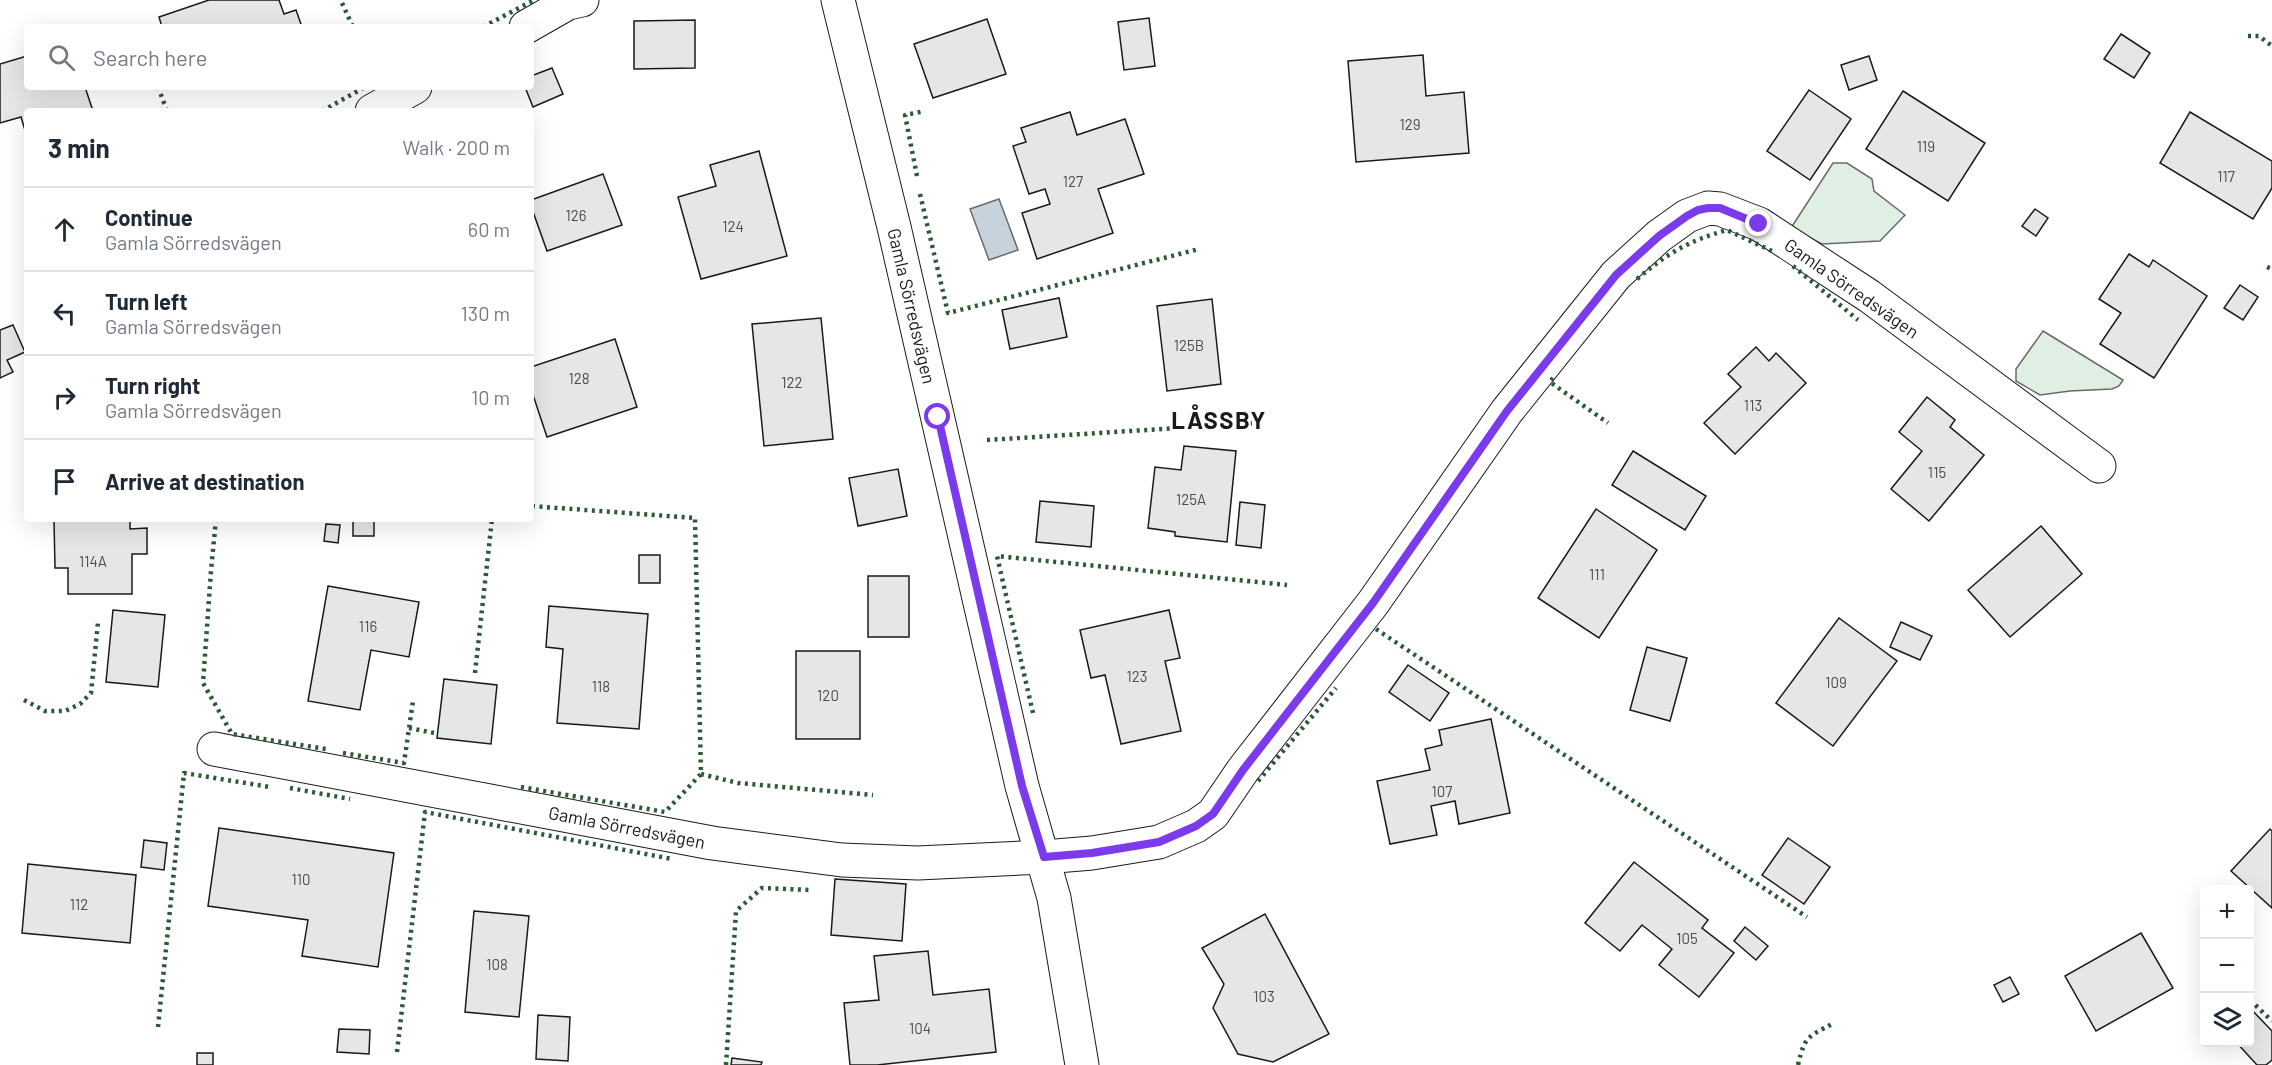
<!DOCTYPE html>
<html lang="en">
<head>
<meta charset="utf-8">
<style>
  body { margin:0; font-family:Barlow,sans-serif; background:#f2f2f3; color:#1f2937 }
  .controls { position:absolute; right:18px; bottom:18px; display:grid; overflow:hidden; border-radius:6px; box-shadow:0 6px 24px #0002 }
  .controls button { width:54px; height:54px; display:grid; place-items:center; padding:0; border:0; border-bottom:2px solid #e0e1e3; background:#fff; color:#1f2937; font:30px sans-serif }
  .stop { position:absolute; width:18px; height:18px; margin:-14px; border:4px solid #7c3aed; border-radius:50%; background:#fff }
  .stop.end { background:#7c3aed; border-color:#fff; box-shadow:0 2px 6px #0008 }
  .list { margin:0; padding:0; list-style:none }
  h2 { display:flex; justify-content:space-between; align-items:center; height:78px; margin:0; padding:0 24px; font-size:26px }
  h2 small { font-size:20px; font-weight:400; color:#747a83 }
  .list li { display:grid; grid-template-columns:39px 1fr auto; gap:18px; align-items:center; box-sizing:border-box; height:84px; padding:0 24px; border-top:2px solid #e0e1e3 }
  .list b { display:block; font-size:22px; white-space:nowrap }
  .list p { margin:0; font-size:20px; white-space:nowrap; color:#747a83 }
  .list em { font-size:20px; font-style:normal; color:#747a83 }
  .icon { flex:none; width:33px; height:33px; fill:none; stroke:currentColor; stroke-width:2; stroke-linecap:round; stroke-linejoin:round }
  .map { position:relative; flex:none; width:2272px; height:1065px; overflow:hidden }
  .search { position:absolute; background:#fff; box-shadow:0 6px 24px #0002; left:24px; top:24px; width:510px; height:66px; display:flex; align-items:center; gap:15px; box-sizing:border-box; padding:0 21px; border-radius:6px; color:#747a83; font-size:22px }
  .panel { position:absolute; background:#fff; box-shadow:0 6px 24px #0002; left:24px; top:108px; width:510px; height:414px; border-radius:6px }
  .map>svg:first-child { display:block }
  .green { fill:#e0efe3; stroke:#6a6a6a; stroke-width:1.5 }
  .water { fill:#c6d2dc; stroke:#6a6a6a; stroke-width:1.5 }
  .building { fill:#e6e6e6; stroke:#1a1a1a; stroke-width:1.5 }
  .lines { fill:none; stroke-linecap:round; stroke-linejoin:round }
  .minor-casing { stroke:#1a1a1a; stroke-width:35 }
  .minor { stroke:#fff; stroke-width:33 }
  .hedge { stroke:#2b5a34; stroke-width:4.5; stroke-dasharray:3 4.5; stroke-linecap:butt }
  .route { stroke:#7c3aed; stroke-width:8 }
  .labels { text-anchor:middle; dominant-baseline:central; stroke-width:4.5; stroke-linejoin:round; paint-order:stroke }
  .number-label { font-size:15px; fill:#4d4d4d }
  .street-label { font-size:18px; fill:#1a1a1a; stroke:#fff }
  .district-label { font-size:24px; font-weight:bold; letter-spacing:1.5px; fill:#1a1a1a; stroke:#fff }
</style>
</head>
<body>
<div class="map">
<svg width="2272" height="1065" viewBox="0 0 2272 1065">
  <rect width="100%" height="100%" fill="#fff"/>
  <!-- green -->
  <g class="green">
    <path d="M 1833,163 L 1847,163 L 1872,179 L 1874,191 L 1905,215 L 1880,241 L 1822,244 L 1791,228 Z"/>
    <path d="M 2043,331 L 2123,380 L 2119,386 L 2112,389 L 2070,391 L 2040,395 L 2016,381 L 2016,369 Z"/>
  </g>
  <!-- water -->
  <path class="water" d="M 999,199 L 1018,250 L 989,260 L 970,209 Z"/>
  <!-- building -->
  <g class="building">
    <path d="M 209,0 L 279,0 L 284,14 L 296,10 L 302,27 L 162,27 L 159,17 Z"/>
    <path d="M 1149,18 L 1155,66 L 1124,70 L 1118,22 Z"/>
    <path d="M 987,19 L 1006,74 L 933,98 L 914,44 Z"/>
    <path d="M 695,20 L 695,68 L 634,69 L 634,21 Z"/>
    <path d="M 2121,34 L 2150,53 L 2134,78 L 2104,59 Z"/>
    <path d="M 1423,55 L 1426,96 L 1464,92 L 1469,153 L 1356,162 L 1348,61 Z"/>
    <path d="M 27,56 L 27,87 L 85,87 L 93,111 L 27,111 L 27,137 L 21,117 L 0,123 L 0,64 Z"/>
    <path d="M 1869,56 L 1877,80 L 1849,90 L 1841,65 Z"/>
    <path d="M 552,68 L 563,94 L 533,107 L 525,87 L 531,87 L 531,76 Z"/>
    <path d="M 1809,90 L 1851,119 L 1810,180 L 1767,151 Z"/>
    <path d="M 1903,91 L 1985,143 L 1948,201 L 1866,149 Z"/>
    <path d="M 1070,112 L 1077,135 L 1125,119 L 1144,174 L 1098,189 L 1113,233 L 1037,259 L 1022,213 L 1050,204 L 1045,189 L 1029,194 L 1013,146 L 1026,142 L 1021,128 Z"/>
    <path d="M 2190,112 L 2272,161 L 2272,188 L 2253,219 L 2160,163 Z"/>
    <path d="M 759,151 L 787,256 L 701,279 L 678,197 L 716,186 L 710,165 Z"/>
    <path d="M 603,174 L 622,225 L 547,251 L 531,206 L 531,200 Z"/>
    <path d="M 2035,209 L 2048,218 L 2036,236 L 2022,226 Z"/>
    <path d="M 2129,254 L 2149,267 L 2153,260 L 2207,296 L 2154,378 L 2100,344 L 2121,313 L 2099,299 Z"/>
    <path d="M 2240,285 L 2258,297 L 2243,320 L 2224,308 Z"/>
    <path d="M 1059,298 L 1067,337 L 1010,349 L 1002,310 Z"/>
    <path d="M 1212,299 L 1221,384 L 1167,391 L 1157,306 Z"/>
    <path d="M 821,318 L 833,439 L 764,446 L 752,324 Z"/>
    <path d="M 13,325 L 25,352 L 7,360 L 13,372 L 0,378 L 0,330 Z"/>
    <path d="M 615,339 L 637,407 L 547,437 L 531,389 L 531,367 Z"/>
    <path d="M 1756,347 L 1769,361 L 1776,353 L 1806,383 L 1735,454 L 1704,423 L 1741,387 L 1728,374 Z"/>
    <path d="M 1927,397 L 1955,420 L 1950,427 L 1984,455 L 1929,521 L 1891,489 L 1922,451 L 1899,432 Z"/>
    <path d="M 1184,446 L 1236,451 L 1227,542 L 1175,536 L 1175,532 L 1148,528 L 1155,467 L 1181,470 Z"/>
    <path d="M 1633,451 L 1706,496 L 1685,530 L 1612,485 Z"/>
    <path d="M 898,469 L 907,516 L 858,526 L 849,478 Z"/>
    <path d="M 1040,501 L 1094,506 L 1091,547 L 1036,542 Z"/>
    <path d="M 1240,502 L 1265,505 L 1261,548 L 1236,545 Z"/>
    <path d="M 1596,509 L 1657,550 L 1599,638 L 1538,598 Z"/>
    <path d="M 67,519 L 130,519 L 130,529 L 147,528 L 147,554 L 132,554 L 132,594 L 68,594 L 68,568 L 55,568 L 54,521 L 67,521 Z"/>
    <rect x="353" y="521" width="21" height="15"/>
    <path d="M 326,524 L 340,525 L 338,543 L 324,541 Z"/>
    <path d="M 2041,526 L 2082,574 L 2010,637 L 1968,590 Z"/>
    <rect x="639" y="555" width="21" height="28"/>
    <rect x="868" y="576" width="41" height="61"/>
    <path d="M 328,586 L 419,602 L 409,657 L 371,650 L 360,710 L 308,701 Z"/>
    <path d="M 549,606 L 648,614 L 639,729 L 557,723 L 563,649 L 546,647 Z"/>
    <path d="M 113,610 L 165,615 L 158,687 L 106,682 Z"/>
    <path d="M 1169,610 L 1180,658 L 1165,661 L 1181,731 L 1121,744 L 1105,675 L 1091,678 L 1080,630 Z"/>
    <path d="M 1839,618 L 1897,661 L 1833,746 L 1776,703 Z"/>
    <path d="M 1901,622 L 1932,636 L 1920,660 L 1890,647 Z"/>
    <path d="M 1647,647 L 1687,658 L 1670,721 L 1630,710 Z"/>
    <rect x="796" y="651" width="64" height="88"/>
    <path d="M 1408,665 L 1449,693 L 1430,721 L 1389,692 Z"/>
    <path d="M 444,679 L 497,685 L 491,744 L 437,738 Z"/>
    <path d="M 1491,719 L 1510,813 L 1459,824 L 1455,801 L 1431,806 L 1437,835 L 1390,844 L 1377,781 L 1430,770 L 1425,749 L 1442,745 L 1439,730 Z"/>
    <path d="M 219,828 L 394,853 L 378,967 L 302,956 L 308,920 L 208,906 Z"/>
    <path d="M 2270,829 L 2272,831 L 2272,908 L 2231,871 Z"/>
    <path d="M 1788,838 L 1830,867 L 1804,904 L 1762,875 Z"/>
    <path d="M 144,840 L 167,843 L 164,870 L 141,867 Z"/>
    <path d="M 1634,862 L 1708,920 L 1702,928 L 1734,953 L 1699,997 L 1659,965 L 1672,949 L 1642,925 L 1620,951 L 1585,923 Z"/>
    <path d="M 28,864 L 136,875 L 130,943 L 22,933 Z"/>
    <path d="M 835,879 L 906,884 L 902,941 L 831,935 Z"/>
    <path d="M 474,911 L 529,916 L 519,1017 L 465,1012 Z"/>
    <path d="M 1265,914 L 1329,1034 L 1273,1062 L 1238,1054 L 1213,1008 L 1224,984 L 1202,948 Z"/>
    <path d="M 1745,927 L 1768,946 L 1756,960 L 1734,941 Z"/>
    <path d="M 2141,933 L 2173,988 L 2096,1031 L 2065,976 Z"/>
    <path d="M 928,951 L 933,995 L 989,989 L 996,1052 L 877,1065 L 850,1065 L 844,1003 L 879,1000 L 874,956 Z"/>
    <path d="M 2010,977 L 2019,994 L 2003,1002 L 1994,985 Z"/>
    <path d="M 2250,1008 L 2272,1031 L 2272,1060 L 2266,1065 L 2257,1065 L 2236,1042 L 2250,1042 Z"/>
    <path d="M 538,1015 L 570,1017 L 568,1061 L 536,1059 Z"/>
    <path d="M 339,1029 L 370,1030 L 369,1054 L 337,1052 Z"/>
    <rect x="197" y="1053" width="16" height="12"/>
    <path d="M 732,1058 L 762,1062 L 761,1065 L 731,1065 Z"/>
  </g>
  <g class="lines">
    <!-- minor casing -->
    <g class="minor-casing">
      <g id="minor">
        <path d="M 838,0 L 894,227 L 1022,786 L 1054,898 L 1082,1065"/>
        <path d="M 526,27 L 568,3 L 582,0"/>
        <path d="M 372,111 L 415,87"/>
        <path d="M 214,749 L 712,843 L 842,860 L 918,863 L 1044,857 L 1092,853 L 1159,842 L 1196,826 L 1213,814 L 1243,770 L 1373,603 L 1507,411 L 1616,275 L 1659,236 L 1687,216 L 1708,208 L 1720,209 L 1759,224 L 1869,296 L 2099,466"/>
      </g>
    </g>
    <!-- minor -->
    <use href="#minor" class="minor"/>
    <!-- hedge -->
    <g class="hedge">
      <path d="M 342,3 L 353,27"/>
      <path d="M 483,27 L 534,0"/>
      <path d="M 2248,36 L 2259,36 L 2272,46"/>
      <path d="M 158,87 L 167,111"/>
      <path d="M 322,111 L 365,87"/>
      <path d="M 917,176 L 905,115 L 925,111"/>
      <path d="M 920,194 L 948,313 L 1199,249"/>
      <path d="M 1793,266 L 1858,320"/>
      <path d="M 2267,267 L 2272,269"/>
      <path d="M 1637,279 C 1668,253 1688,241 1727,230 L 1772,251"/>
      <path d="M 1553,378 L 1550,382 L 1608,423"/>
      <path d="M 987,440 L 1258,423"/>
      <path d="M 216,519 L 211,571 L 203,683 L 232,734 L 326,749"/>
      <path d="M 1376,629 L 1807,917"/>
      <path d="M 475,673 L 492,519"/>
      <path d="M 24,700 L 45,711 L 65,711 L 80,704 L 91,693 L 98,622"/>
      <path d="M 1033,713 L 997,556 L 1287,585"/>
      <path d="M 409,728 L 434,733"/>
      <path d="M 343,753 L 404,763 L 413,701"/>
      <path d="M 701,774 L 738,783 L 873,795"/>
      <path d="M 1258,781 L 1336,688"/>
      <path d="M 521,787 L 665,812 L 701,774 L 695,518 L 531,506"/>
      <path d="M 290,788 L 350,799"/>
      <path d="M 2250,1000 L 2272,1021"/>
      <path d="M 158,1027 L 184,773 L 270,787"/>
      <path d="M 397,1052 L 425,812 L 672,859"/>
      <path d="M 726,1065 L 736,911 L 762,888 L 810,890"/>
      <path d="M 1798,1065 C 1805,1035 1808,1037 1834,1023"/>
    </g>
  </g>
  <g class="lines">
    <!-- route -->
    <path class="route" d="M 938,417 L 1022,786 L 1044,857 L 1092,853 L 1159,842 L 1196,826 L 1213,814 L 1243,770 L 1373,603 L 1507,411 L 1616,275 L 1659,236 L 1687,216 L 1698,210 L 1708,208 L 1720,208 L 1759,224"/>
  </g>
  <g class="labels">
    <!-- number labels -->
    <g class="number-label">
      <text x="1410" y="124">129</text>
      <text x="1926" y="146">119</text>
      <text x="2226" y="176">117</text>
      <text x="1073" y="181">127</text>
      <text x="576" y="215">126</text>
      <text x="733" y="226">124</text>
      <text x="1189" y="345">125B</text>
      <text x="579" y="378">128</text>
      <text x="792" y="382">122</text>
      <text x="1753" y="405">113</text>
      <text x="1937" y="472">115</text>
      <text x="1191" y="499">125A</text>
      <text x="93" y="561">114A</text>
      <text x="1597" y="574">111</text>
      <text x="368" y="626">116</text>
      <text x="1137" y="676">123</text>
      <text x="1836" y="682">109</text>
      <text x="601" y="686">118</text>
      <text x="828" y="695">120</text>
      <text x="1442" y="791">107</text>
      <text x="301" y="879">110</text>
      <text x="79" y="904">112</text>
      <text x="1687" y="938">105</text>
      <text x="497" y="964">108</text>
      <text x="1264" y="996">103</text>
      <text x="920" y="1028">104</text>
    </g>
    <!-- street labels -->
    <g class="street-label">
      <text transform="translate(1852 288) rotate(35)">Gamla Sörredsvägen</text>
      <text transform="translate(912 306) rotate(77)">Gamla Sörredsvägen</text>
      <text transform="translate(627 827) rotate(11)">Gamla Sörredsvägen</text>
    </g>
    <!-- district labels -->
    <g class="district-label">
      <text x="1219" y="419">LÅSSBY</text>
    </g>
  </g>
</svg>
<div class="controls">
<button>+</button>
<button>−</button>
<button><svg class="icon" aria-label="layers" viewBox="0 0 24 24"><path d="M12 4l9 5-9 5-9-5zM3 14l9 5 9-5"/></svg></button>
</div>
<div class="stop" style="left:938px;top:417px"></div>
<div class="stop end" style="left:1759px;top:224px"></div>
<div class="search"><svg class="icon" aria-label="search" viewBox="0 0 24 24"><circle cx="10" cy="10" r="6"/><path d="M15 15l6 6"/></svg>Search here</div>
<section class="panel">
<h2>3 min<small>Walk · 200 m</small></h2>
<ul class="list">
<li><svg class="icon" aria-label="ahead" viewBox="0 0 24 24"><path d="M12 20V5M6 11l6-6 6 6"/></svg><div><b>Continue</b><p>Gamla Sörredsvägen</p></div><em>60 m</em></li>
<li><svg class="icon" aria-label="left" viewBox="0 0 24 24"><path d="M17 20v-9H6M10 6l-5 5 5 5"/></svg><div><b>Turn left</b><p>Gamla Sörredsvägen</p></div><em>130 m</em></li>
<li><svg class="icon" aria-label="right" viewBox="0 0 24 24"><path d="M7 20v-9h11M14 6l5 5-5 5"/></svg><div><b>Turn right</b><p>Gamla Sörredsvägen</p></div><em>10 m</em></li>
<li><svg class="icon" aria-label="arrive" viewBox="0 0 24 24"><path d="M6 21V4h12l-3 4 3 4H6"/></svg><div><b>Arrive at destination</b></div></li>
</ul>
</section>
</div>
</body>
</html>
